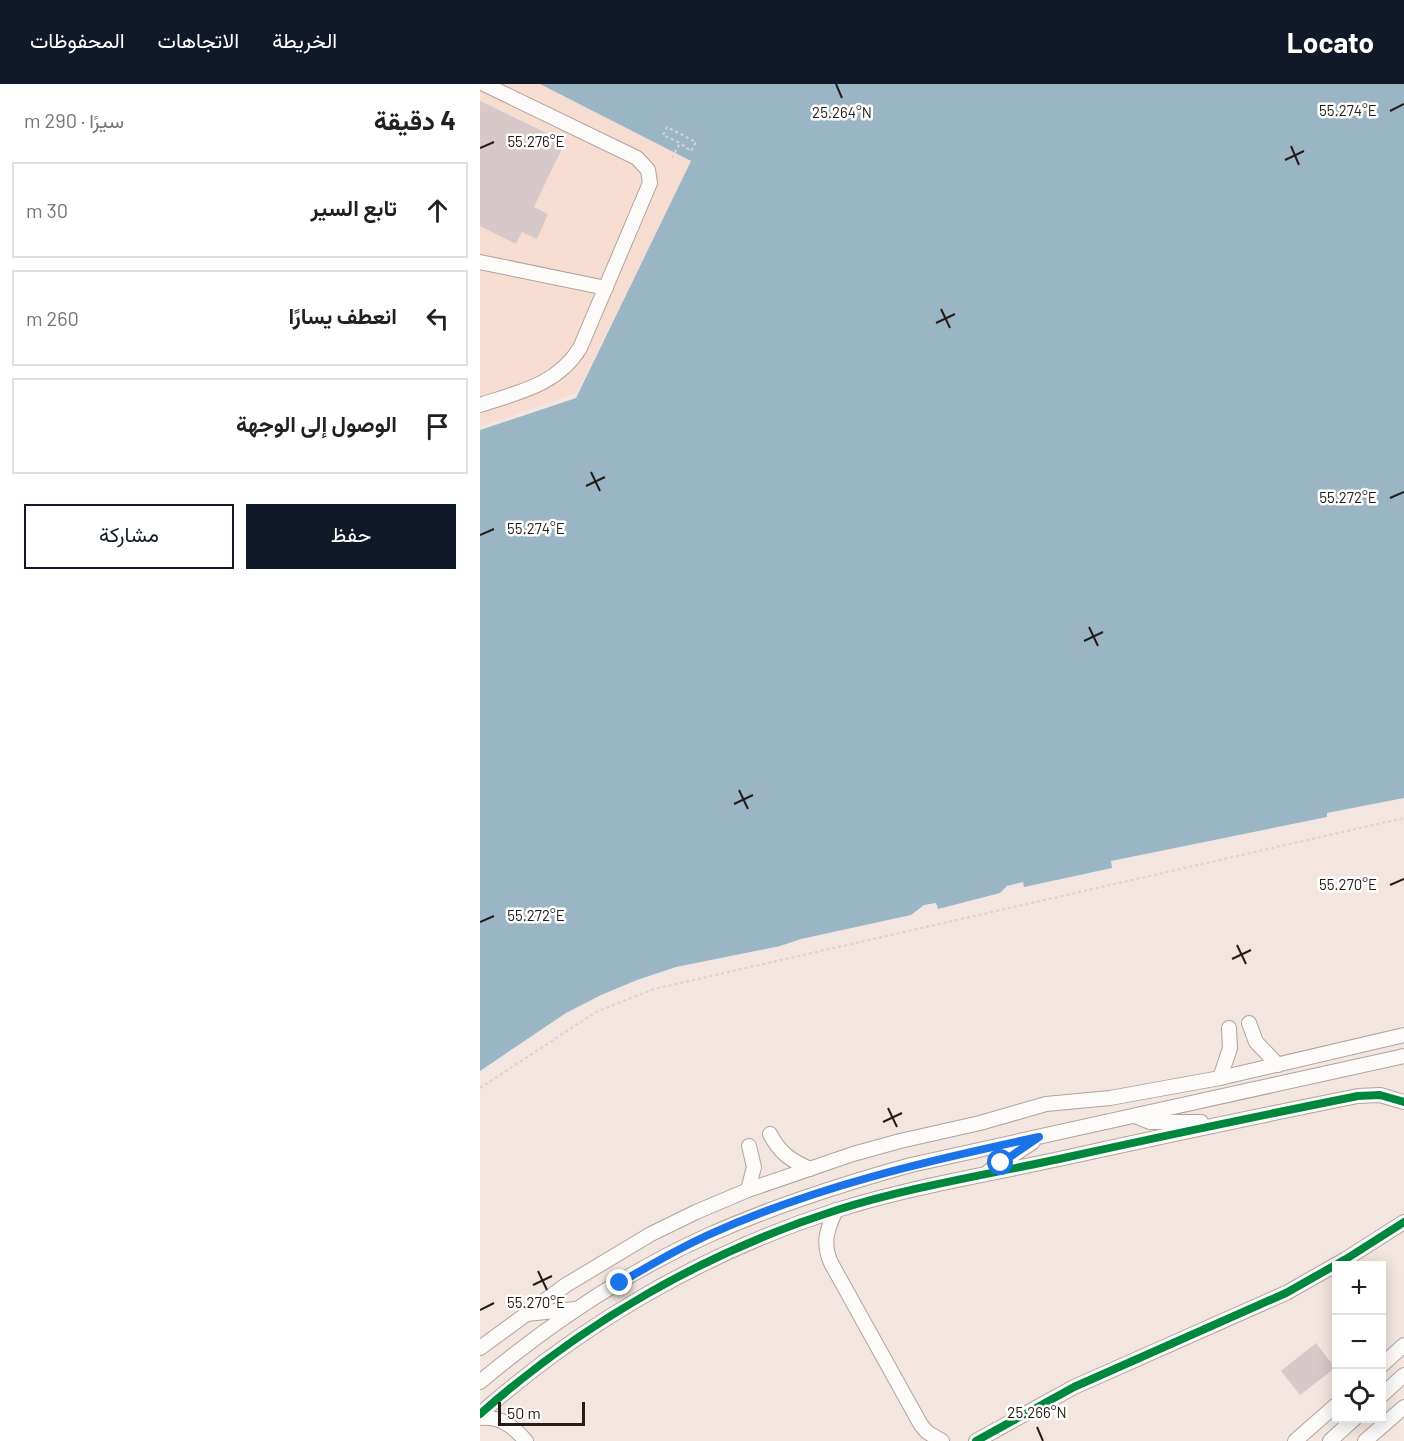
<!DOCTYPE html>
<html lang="ar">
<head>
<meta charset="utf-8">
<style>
  body { margin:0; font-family:Barlow,Vazirmatn,sans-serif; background:#f6f6f6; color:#202124; direction:rtl }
  .controls { position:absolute; right:18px; bottom:18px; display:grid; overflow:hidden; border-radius:0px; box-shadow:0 3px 15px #0003 }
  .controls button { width:54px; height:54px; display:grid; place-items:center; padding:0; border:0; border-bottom:2px solid #e0e0e0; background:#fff; color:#202124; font:30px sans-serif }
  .scale { position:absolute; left:18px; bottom:15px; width:87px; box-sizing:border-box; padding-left:6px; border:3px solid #261c17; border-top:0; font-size:16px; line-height:21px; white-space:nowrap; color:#261c17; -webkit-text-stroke:4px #fff; paint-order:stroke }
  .stop { position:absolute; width:18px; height:18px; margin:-14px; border:4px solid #1a73e8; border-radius:50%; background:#fff }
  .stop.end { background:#1a73e8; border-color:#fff; box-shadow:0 2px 6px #0008 }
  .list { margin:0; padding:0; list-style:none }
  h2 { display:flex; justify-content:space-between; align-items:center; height:78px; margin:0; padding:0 24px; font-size:26px }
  h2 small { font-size:20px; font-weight:400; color:#757577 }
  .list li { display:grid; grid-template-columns:39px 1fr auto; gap:18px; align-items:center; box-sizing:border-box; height:96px; margin:0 12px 12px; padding:0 12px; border:2px solid #e0e0e0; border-radius:0px }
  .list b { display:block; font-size:22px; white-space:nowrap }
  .list em { font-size:20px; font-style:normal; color:#757577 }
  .actions { display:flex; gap:12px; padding:18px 24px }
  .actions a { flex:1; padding:14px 0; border:2px solid #111827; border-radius:0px; text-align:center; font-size:21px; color:#111827 }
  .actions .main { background:#111827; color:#fff }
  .icon { flex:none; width:33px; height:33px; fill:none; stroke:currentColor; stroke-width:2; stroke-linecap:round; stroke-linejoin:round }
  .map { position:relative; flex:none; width:924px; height:1357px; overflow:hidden; direction:ltr }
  header { display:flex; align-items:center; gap:36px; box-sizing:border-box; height:84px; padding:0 30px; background:#111827; color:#fff }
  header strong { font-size:28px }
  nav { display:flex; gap:33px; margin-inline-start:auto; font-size:21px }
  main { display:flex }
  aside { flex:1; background:#fff }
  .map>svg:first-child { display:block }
  .built { fill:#f7ddd1 }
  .water { fill:#9ab6c5 }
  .building { fill:#d7c8c9 }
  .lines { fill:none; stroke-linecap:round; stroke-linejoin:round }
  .minor-casing { stroke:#aea39e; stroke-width:16 }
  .path { stroke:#d5d2cf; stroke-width:2; stroke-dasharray:3 3; stroke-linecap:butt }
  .minor { stroke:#fdfbfa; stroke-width:14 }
  .cycleway-casing { stroke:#fff; stroke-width:11 }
  .cycleway { stroke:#00873e; stroke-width:8 }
  .route { stroke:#1a73e8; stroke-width:8 }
  .ticks { fill:none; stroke:#261c17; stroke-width:2 }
  .ticks-label { font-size:15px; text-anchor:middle; fill:#261c17; stroke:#fff; stroke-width:5; stroke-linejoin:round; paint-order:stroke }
</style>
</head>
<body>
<header>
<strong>Locato</strong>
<nav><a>الخريطة</a><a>الاتجاهات</a><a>المحفوظات</a></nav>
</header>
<main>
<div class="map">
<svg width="924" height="1357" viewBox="0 0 924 1357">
  <rect width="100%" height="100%" fill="#f3e6e0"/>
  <!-- built -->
  <path class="built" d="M 0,0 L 60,0 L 211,77 L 97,309 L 0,343 Z"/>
  <!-- water -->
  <path class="water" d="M 60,0 L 924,0 L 924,714 L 847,729 L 847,733 L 631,777 L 632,784 L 544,803 L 543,798 L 527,802 L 520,809 L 458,825 L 456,819 L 444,821 L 431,831 L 321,855 L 300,862 L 196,883 L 157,896 L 121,911 L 86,929 L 0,987 L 0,346 L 96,314 L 211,77 Z"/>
  <!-- building -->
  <g class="building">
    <path d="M 0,17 L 85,58 L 54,123 L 68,130 L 57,155 L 42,148 L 36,160 L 0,142 Z"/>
    <path d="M 836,1259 L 855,1284 L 820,1311 L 801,1287 Z"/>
  </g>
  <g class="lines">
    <!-- minor casing -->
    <g class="minor-casing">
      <g id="minor">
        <path d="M 0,178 L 126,204"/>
        <path d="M 0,321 C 39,308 77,301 100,264 L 170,99 L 168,86 L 157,74 L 4,0"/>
        <path d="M 769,939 L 776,958 L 798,981"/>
        <path d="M 740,994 L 750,964 L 749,944"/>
        <path d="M 655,1032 L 670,1038 L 721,1038"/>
        <path d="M 290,1050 C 300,1069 310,1076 330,1085"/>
        <path d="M 509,1087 L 553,1058"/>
        <path d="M 268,1106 L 274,1083 L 269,1062"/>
        <path d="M 356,1126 C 347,1145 342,1159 351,1179 L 441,1341 L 447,1348 L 462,1357"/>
        <path d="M 46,1230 L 96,1225"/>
        <path d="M 0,1264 L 86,1201 L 171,1150 L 216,1128 L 268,1106 L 373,1070 L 420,1057 L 500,1039 L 566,1020 L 630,1014 L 740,994 L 924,951"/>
        <path d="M 902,1281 L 924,1261"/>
        <path d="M 0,1298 C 69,1240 147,1188 229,1151 C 294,1122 362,1100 431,1081 L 924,972"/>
        <path d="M 902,1311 L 924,1291"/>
        <path d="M 0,1330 C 103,1239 225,1168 357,1126 C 430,1103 505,1091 579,1075 C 679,1053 778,1032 878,1012 L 900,1011 L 924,1018"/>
        <path d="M 0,1334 C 20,1332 33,1342 46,1357"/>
        <path d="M 496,1357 L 594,1303 L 806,1209 L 866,1175 L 924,1138"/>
        <path d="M 815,1357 L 856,1321"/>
        <path d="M 850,1357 L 875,1334"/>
        <path d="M 885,1357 L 924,1323"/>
      </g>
    </g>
    <!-- path -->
    <g class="path">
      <path d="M 192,74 L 200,59 L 183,51 L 187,43 L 216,58 L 211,67 L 200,59"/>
      <path d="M 0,1004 L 116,928 L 174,905 L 924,734"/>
    </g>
    <!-- minor -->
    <use href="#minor" class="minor"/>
    <!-- cycleway casing -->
    <g class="cycleway-casing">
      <g id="cycleway">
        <path d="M 0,1330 C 103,1239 225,1168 357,1126 C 430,1103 505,1091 579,1075 C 679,1053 778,1032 878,1012 L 900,1011 L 924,1018"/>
        <path d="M 496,1357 L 594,1303 L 806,1209 L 866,1175 L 924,1138"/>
      </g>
    </g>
    <!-- cycleway -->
    <use href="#cycleway" class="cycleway"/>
  </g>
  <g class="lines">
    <!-- route -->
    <path class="route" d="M 140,1199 C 168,1182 198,1165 228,1151 C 334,1103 446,1077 559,1053 L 521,1079"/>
  </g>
  <!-- ticks -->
  <path class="ticks" d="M 356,0 L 362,14M 910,27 L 924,20M 811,62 L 819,81M 0,64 L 14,58M 805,76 L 824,67M 461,225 L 470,244M 456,239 L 475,230M 111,388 L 120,407M 106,402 L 125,393M 910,414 L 924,408M 0,451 L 14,445M 609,543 L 618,562M 604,557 L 623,548M 259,706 L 268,725M 254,720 L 273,711M 910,801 L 924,795M 0,838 L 14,832M 757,861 L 766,880M 752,875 L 771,866M 408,1024 L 417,1043M 403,1038 L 422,1029M 58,1187 L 67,1206M 53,1201 L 72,1192M 0,1226 L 14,1219M 557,1343 L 563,1357"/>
  <g class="ticks-label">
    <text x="868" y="32">55.274°E</text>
    <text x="362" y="34">25.264°N</text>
    <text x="56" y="63">55.276°E</text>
    <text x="868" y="419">55.272°E</text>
    <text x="56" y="450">55.274°E</text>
    <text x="868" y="806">55.270°E</text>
    <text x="56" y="837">55.272°E</text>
    <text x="56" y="1224">55.270°E</text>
    <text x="557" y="1334">25.266°N</text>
  </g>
</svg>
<div class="controls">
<button>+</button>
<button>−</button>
<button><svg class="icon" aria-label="locate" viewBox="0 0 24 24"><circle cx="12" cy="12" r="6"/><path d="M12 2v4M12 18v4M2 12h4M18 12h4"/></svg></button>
</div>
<div class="scale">50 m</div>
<div class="stop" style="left:521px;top:1079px"></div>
<div class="stop end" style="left:140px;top:1199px"></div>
</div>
<aside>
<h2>4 دقيقة<small>سيرًا · 290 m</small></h2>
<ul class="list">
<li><svg class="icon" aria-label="ahead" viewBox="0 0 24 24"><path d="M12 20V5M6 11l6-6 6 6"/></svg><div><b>تابع السير</b></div><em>30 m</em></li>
<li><svg class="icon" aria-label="left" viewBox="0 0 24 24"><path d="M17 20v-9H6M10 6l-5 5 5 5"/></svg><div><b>انعطف يسارًا</b></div><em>260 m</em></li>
<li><svg class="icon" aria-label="arrive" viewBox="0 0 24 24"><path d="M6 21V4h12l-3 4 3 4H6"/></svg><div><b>الوصول إلى الوجهة</b></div></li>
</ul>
<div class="actions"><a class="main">حفظ</a><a>مشاركة</a></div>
</aside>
</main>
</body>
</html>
